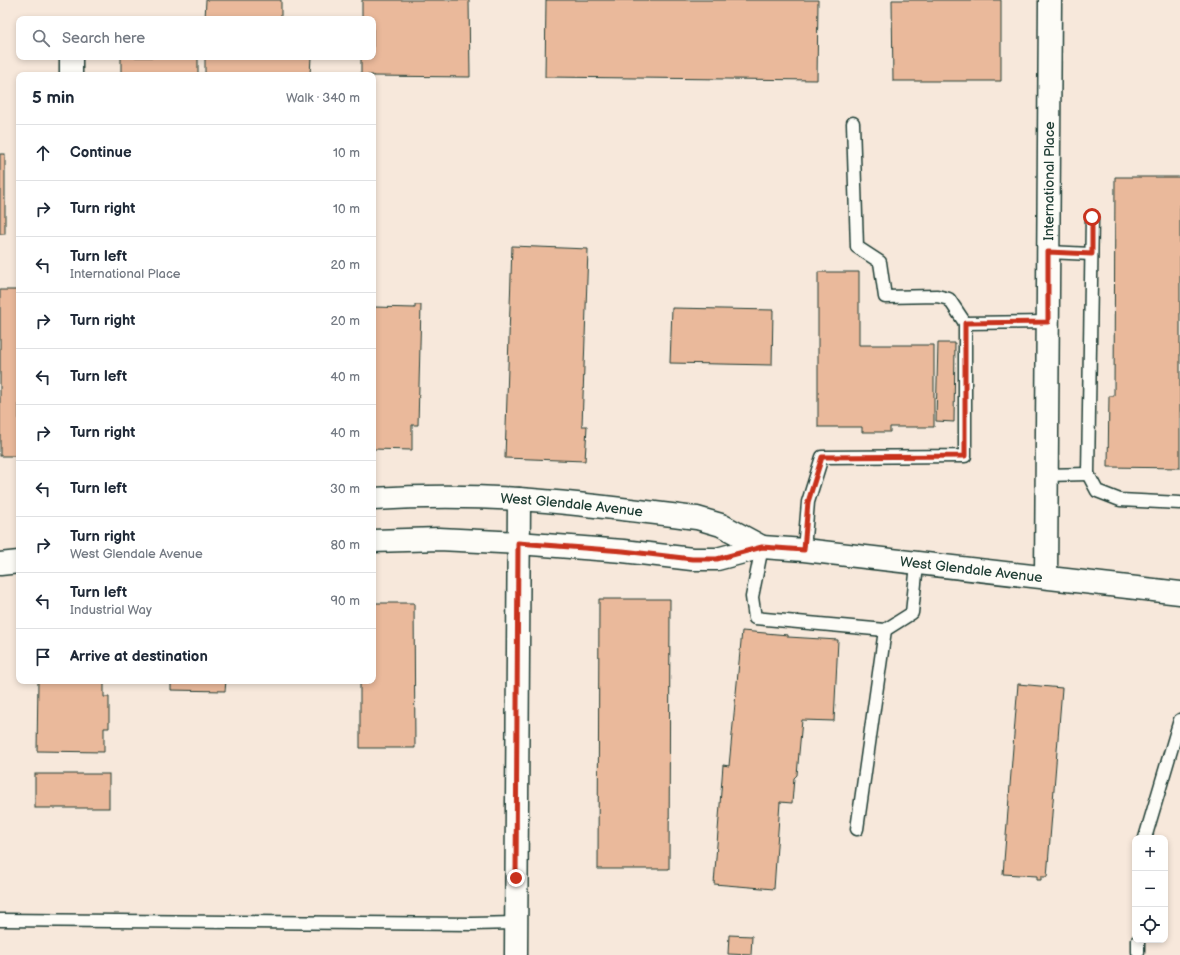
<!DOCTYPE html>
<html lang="en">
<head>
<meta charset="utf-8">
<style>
  body { margin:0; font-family:"Balsamiq Sans",sans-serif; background:#f6f6f7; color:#1f2937 }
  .controls { position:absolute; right:12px; bottom:12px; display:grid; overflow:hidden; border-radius:8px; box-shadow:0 2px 6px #0003 }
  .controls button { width:36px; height:36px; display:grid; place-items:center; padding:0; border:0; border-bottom:1px solid #e0e1e3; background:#fff; color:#1f2937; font:20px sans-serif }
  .stop { position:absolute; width:12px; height:12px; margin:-9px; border:3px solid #c8321e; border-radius:50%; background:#fff }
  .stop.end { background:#c8321e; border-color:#fff; box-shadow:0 1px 4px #0008 }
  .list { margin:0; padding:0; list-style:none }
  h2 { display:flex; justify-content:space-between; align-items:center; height:52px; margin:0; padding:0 16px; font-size:17px }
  h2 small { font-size:13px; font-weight:400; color:#747a83 }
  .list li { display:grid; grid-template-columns:26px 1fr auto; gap:12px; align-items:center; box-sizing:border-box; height:56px; padding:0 16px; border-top:1px solid #e0e1e3 }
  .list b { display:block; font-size:15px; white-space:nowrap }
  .list p { margin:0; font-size:13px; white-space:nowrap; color:#747a83 }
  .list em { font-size:13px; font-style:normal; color:#747a83 }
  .icon { flex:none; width:22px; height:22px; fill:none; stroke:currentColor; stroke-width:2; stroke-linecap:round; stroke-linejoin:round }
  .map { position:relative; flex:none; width:1180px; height:955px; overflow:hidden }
  .search { position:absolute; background:#fff; box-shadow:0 2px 6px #0003; left:16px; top:16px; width:360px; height:44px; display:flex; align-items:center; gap:10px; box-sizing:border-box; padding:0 14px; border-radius:8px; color:#747a83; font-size:15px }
  .panel { position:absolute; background:#fff; box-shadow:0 2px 6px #0003; left:16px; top:72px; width:360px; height:612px; border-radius:8px }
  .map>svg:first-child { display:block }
  .building { fill:#eab99b; stroke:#1f3d34 }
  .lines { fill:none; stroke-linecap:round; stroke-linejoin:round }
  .service-casing { stroke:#1f3d34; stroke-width:15 }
  .minor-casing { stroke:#1f3d34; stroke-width:25 }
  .tertiary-casing { stroke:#1f3d34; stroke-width:25 }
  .secondary-casing { stroke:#1f3d34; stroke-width:25 }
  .service { stroke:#fdfcf7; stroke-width:12 }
  .minor { stroke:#fdfcf7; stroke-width:22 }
  .tertiary { stroke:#fdfcf7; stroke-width:22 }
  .secondary { stroke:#fdfcf7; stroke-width:22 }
  .route { stroke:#c8321e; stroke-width:5 }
  .labels { text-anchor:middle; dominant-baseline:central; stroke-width:4; stroke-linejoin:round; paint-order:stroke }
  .street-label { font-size:14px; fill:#1f3d34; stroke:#fdfcf7 }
</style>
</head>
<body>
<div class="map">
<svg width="1180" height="955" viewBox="0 0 1180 955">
  <rect width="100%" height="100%" fill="#f7e8db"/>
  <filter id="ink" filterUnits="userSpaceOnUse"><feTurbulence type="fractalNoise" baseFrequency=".025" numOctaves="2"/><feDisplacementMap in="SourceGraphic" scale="8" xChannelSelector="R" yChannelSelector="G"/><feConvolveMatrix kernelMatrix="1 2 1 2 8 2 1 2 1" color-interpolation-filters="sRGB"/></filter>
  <g filter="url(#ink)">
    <!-- building -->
    <g class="building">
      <path d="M 206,0 L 281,0 L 281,19 L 205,19 Z"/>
      <path d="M 362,0 L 469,0 L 470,77 L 373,76 L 373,75 L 361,75 L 361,57 L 373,57 L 373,19 L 362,19 Z"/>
      <path d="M 546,0 L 818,0 L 817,80 L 545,77 Z"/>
      <path d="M 892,0 L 1001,0 L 1001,81 L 893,81 Z"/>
      <rect x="121" y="57" width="77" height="18"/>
      <path d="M 205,57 L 311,57 L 310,75 L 205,75 Z"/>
      <rect x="0" y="154" width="5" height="80"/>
      <path d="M 1115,177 L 1180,177 L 1180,468 L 1108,467 L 1109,396 L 1114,396 Z"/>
      <path d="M 512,246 L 588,249 L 582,426 L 587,426 L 585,461 L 505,458 Z"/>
      <path d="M 818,272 L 859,272 L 859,345 L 934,345 L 934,427 L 890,427 L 890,432 L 862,432 L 862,427 L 818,427 Z"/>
      <rect x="0" y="290" width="19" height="166"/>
      <path d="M 415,305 L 421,305 L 418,425 L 412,425 L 412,450 L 373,449 L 373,307 L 415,308 Z"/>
      <path d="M 672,308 L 773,310 L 772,365 L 670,363 Z"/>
      <path d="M 938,343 L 955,343 L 954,422 L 936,421 Z"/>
      <path d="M 599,599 L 670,599 L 669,869 L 598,869 Z"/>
      <path d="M 373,603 L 414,603 L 415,748 L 360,748 L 360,681 L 373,681 Z"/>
      <path d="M 742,631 L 788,635 L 788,637 L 838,640 L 834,721 L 802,720 L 797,775 L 794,778 L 792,803 L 780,802 L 774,889 L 714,884 L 723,765 L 729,766 Z"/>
      <path d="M 38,681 L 104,681 L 104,697 L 109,697 L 109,728 L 104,728 L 104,752 L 37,751 Z"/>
      <path d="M 171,681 L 226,681 L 225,691 L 171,690 Z"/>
      <path d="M 1018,684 L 1062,688 L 1047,877 L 1041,877 L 1041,880 L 1037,880 L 1037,876 L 1003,874 Z"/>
      <rect x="35" y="774" width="74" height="34"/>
      <path d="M 729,935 L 752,936 L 751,955 L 728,954 Z"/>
    </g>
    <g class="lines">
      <!-- service casing -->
      <g class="service-casing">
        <g id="service">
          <path d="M 853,123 L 857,247 L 880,262 L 885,297 L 937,296 L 949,299 L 965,323"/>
          <path d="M 1092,217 L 1088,474 L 1097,491 L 1120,500 L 1180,503"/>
          <path d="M 1048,252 L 1091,254"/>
          <path d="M 1046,475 L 1088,474"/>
          <path d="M 762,547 L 752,597 L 755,618 L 885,630 L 912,613 L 917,564"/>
          <path d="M 804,550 L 808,502 L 822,457 L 965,456 L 965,323 L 1048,322"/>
          <path d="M 857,829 L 885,630"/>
          <path d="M 1145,838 L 1180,720"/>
          <path d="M 0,920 L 472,924 L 516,923"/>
          <path d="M 1138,940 L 1138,952"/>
        </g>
      </g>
      <!-- minor casing -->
      <g class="minor-casing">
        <g id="minor">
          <path d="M 71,57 L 71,75"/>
          <path id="s1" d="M 1046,577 L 1050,0"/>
        </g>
      </g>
      <!-- tertiary casing -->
      <g class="tertiary-casing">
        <path id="tertiary" d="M 516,955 L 519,499"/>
      </g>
      <!-- secondary casing -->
      <g class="secondary-casing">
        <g id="secondary">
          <path id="s2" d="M 373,499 C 421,496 471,496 519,499 C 579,503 638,511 697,518 L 721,525 L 762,547"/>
          <path id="s3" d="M 373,541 L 439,539 L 518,543 L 623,551 L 692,559 L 717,559 L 762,547 L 804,550 L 1180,593"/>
          <path d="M 0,564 L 19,562"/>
        </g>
      </g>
      <!-- service -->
      <use href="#service" class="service"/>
      <!-- minor -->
      <use href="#minor" class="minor"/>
      <!-- tertiary -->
      <use href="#tertiary" class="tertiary"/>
      <!-- secondary -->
      <use href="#secondary" class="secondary"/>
    </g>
  </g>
  <g class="lines" filter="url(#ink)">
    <!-- route -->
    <path class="route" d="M 516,878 L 518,543 L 623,551 L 692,559 L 717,559 L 762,547 L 804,550 L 808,502 L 822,457 L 965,456 L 965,323 L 1048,322 L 1048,252 L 1092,254 L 1092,217"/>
  </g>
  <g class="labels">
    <!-- street labels -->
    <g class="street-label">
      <text stroke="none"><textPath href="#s1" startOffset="396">International Place</textPath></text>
      <text stroke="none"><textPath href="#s2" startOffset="199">West Glendale Avenue</textPath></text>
      <text stroke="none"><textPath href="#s3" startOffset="602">West Glendale Avenue</textPath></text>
    </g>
  </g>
</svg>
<div class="controls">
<button>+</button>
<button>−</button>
<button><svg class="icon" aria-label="locate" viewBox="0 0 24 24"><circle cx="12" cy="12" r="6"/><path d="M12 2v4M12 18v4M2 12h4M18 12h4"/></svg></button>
</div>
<div class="stop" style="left:1092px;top:217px"></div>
<div class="stop end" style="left:516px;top:878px"></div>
<div class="search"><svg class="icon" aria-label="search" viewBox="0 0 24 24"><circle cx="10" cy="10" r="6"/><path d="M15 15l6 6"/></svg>Search here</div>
<section class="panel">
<h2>5 min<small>Walk · 340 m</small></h2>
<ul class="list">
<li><svg class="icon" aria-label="ahead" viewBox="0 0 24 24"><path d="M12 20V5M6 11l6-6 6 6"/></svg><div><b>Continue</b></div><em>10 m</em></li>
<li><svg class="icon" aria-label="right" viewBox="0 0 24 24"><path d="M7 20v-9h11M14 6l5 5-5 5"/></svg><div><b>Turn right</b></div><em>10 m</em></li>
<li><svg class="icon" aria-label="left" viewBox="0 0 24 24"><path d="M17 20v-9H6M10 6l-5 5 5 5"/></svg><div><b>Turn left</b><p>International Place</p></div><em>20 m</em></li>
<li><svg class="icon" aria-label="right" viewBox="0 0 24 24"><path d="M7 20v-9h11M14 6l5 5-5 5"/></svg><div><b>Turn right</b></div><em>20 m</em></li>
<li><svg class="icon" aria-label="left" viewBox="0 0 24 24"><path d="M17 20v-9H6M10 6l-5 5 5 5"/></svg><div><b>Turn left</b></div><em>40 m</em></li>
<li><svg class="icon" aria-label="right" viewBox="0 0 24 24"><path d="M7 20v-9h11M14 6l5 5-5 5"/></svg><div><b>Turn right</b></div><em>40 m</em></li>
<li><svg class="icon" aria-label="left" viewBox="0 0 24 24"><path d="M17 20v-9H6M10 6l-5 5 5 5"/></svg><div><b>Turn left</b></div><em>30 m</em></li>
<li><svg class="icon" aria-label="right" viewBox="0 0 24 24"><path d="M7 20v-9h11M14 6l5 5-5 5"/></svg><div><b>Turn right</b><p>West Glendale Avenue</p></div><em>80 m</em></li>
<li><svg class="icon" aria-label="left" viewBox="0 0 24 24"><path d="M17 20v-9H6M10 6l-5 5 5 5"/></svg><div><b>Turn left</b><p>Industrial Way</p></div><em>90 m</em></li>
<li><svg class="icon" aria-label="arrive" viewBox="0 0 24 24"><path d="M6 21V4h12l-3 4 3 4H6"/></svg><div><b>Arrive at destination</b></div></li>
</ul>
</section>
</div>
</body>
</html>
